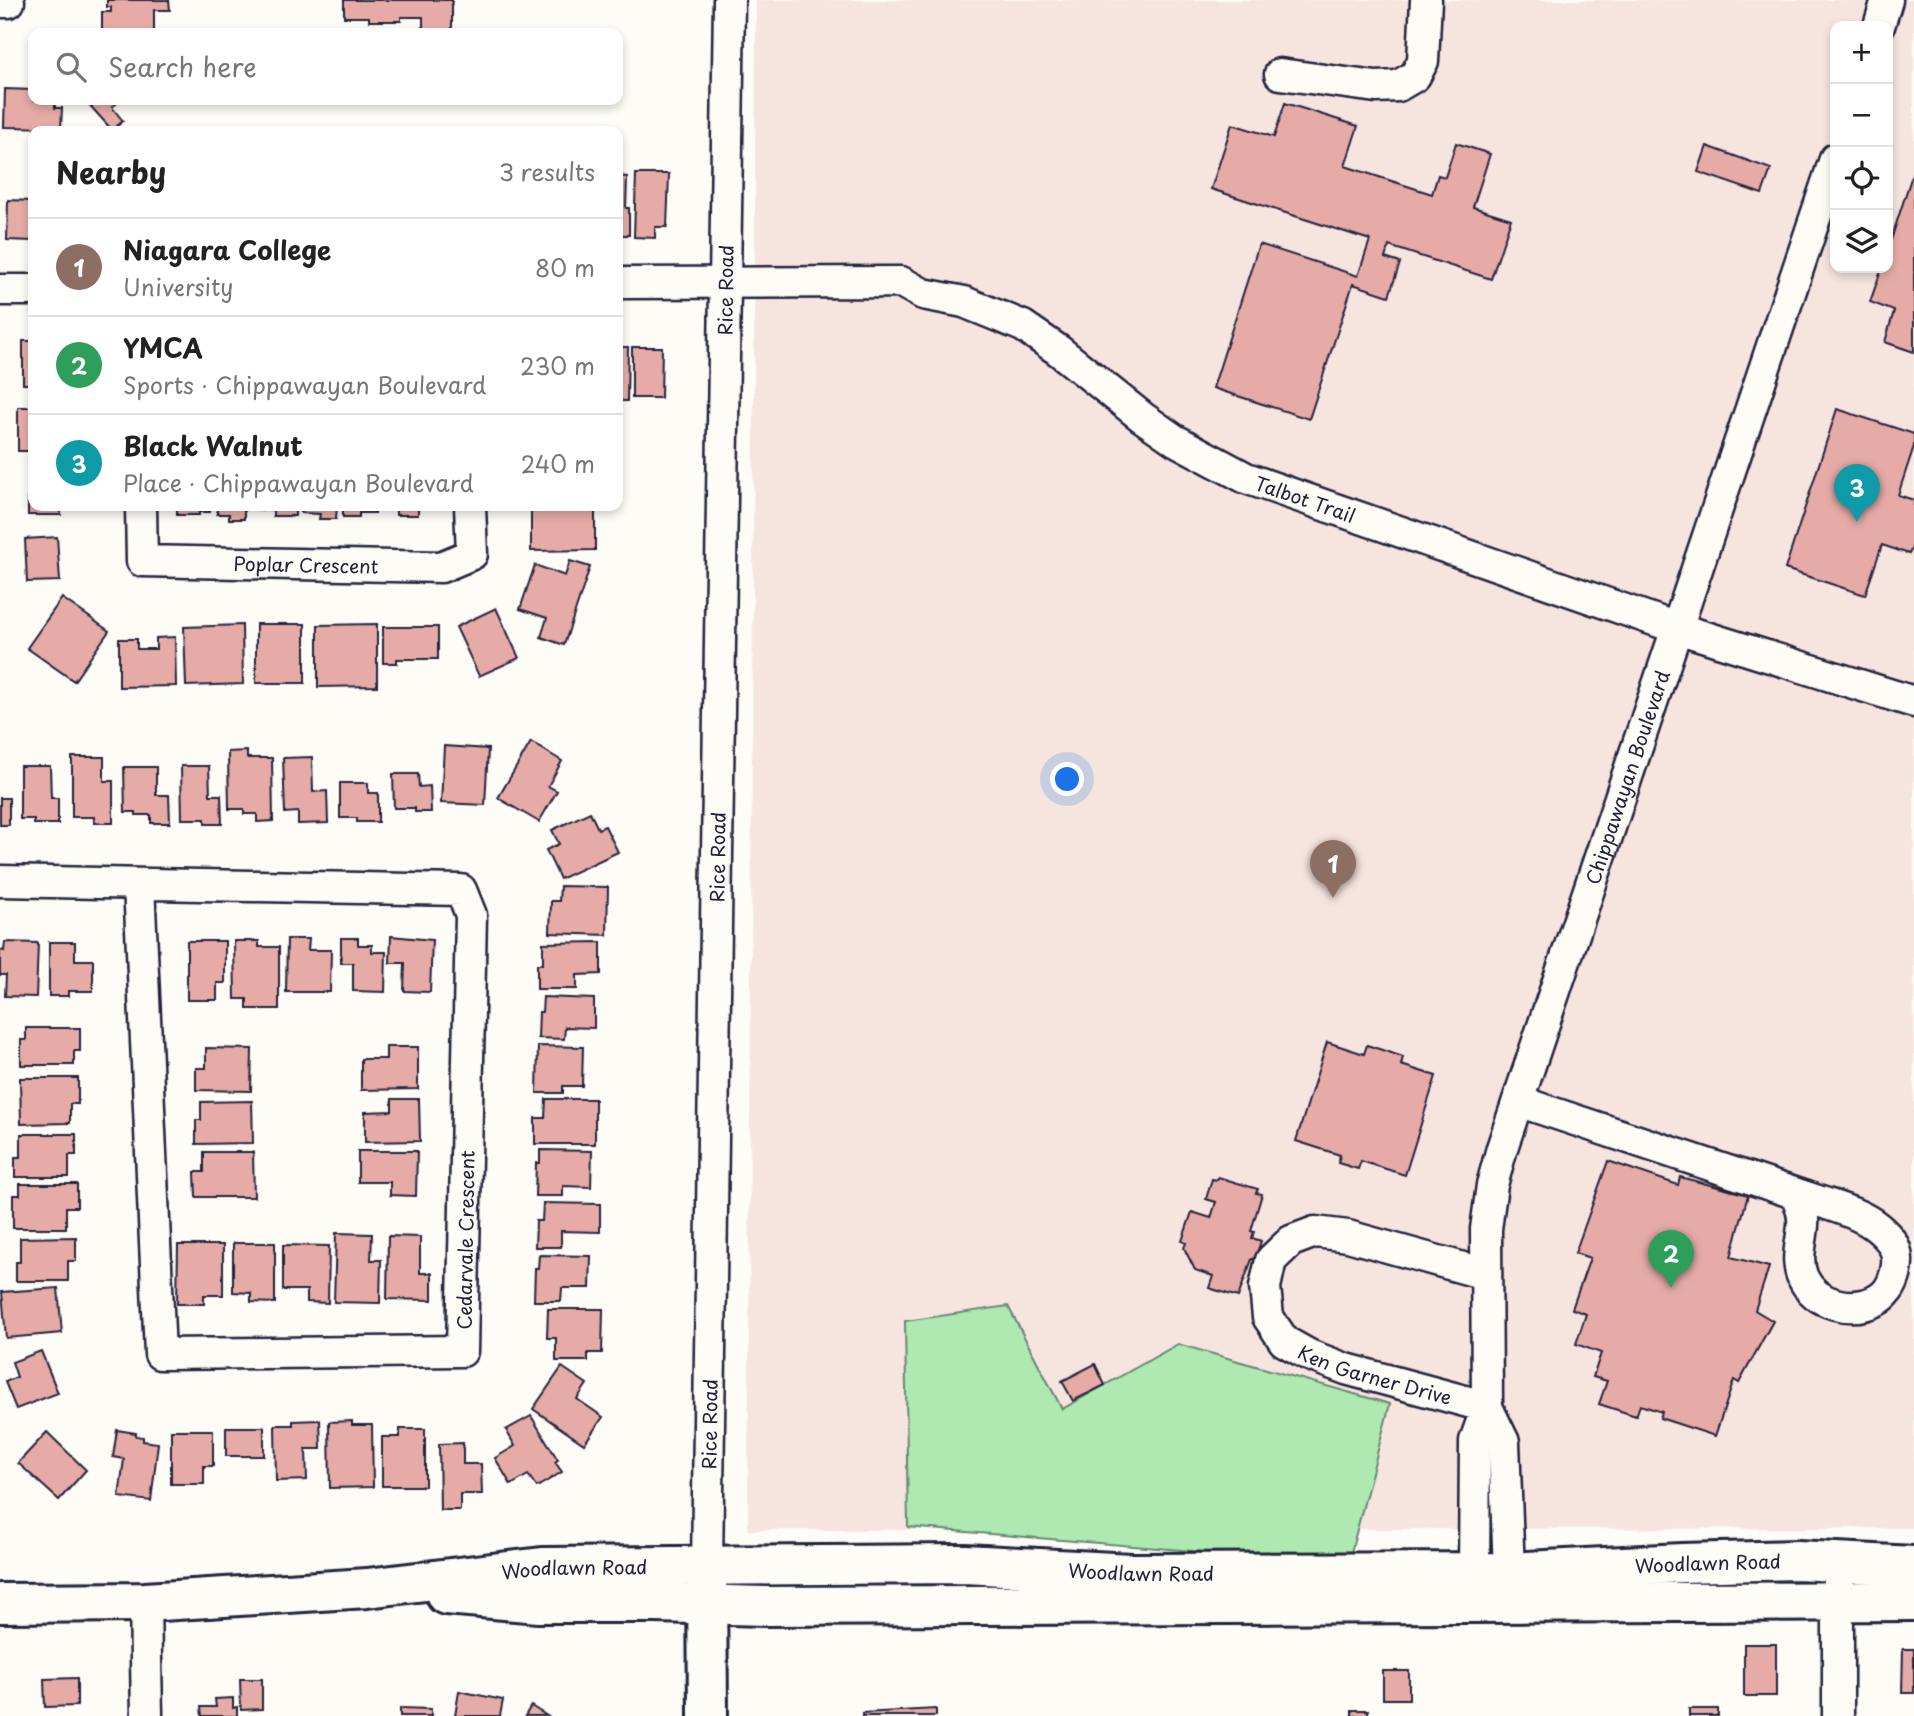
<!DOCTYPE html>
<html lang="en">
<head>
<meta charset="utf-8">
<style>
  body { margin:0; font-family:"Playpen Sans",sans-serif; background:#f6f6f6; color:#222 }
  .controls { position:absolute; right:21px; top:21px; display:grid; overflow:hidden; border-radius:14px; box-shadow:0 4px 10px #0003 }
  .controls button { width:63px; height:63px; display:grid; place-items:center; padding:0; border:0; border-bottom:2px solid #e0e0e0; background:#fff; color:#222; font:35px sans-serif }
  .you { position:absolute; left:1068px; top:780px; width:24px; height:24px; margin:-18px; border:5px solid #fff; border-radius:50%; background:#1a73e8; box-shadow:0 0 0 10px #1a73e833 }
  .badge { display:grid; place-items:center; width:46px; height:46px; border-radius:50%; background:#c8321e; color:#fff; font-size:23px; font-weight:700 }
  .pin { position:absolute; translate:-50% -58px; filter:drop-shadow(0 2px 4px #0008) }
  .pin::after { content:''; position:absolute; top:37px; width:24px; height:21px; background:inherit; clip-path:polygon(0 0,100% 0,50% 100%) }
  .list { margin:0; padding:0; list-style:none }
  h2 { display:flex; justify-content:space-between; align-items:center; height:91px; margin:0; padding:0 28px; font-size:30px }
  h2 small { font-size:23px; font-weight:400; color:#767676 }
  .list li { display:grid; grid-template-columns:46px 1fr auto; gap:21px; align-items:center; box-sizing:border-box; height:98px; padding:0 28px; border-top:2px solid #e0e0e0 }
  .list b { display:block; font-size:26px; white-space:nowrap }
  .list p { margin:0; font-size:23px; white-space:nowrap; color:#767676 }
  .list em { font-size:23px; font-style:normal; color:#767676 }
  .icon { flex:none; width:38px; height:38px; fill:none; stroke:currentColor; stroke-width:2; stroke-linecap:round; stroke-linejoin:round }
  .map { position:relative; flex:none; width:1914px; height:1716px; overflow:hidden }
  .search { position:absolute; background:#fff; box-shadow:0 4px 10px #0003; left:28px; top:28px; width:595px; height:77px; display:flex; align-items:center; gap:18px; box-sizing:border-box; padding:0 24px; border-radius:14px; color:#767676; font-size:26px }
  .panel { position:absolute; background:#fff; box-shadow:0 4px 10px #0003; left:28px; top:126px; width:595px; height:385px; border-radius:14px }
  .map>svg:first-child { display:block }
  .built { fill:#f6e4df; fill-rule:evenodd }
  .green { fill:#ade9b0; stroke:#688676; stroke-width:2 }
  .building { fill:#e6aba7; stroke:#22223b; stroke-width:2 }
  .lines { fill:none; stroke-linecap:round; stroke-linejoin:round }
  .minor-casing { stroke:#22223b; stroke-width:35 }
  .major-casing { stroke:#22223b; stroke-width:44 }
  .minor { stroke:#fdfcf7; stroke-width:30 }
  .major { stroke:#fdfcf7; stroke-width:38 }
  .labels { text-anchor:middle; dominant-baseline:central; stroke-width:5; stroke-linejoin:round; paint-order:stroke }
  .street-label { font-size:19px; fill:#22223b; stroke:#fdfcf7 }
</style>
</head>
<body>
<div class="map">
<svg width="1914" height="1716" viewBox="0 0 1914 1716">
  <rect width="100%" height="100%" fill="#fdfcf7"/>
  <filter id="ink" filterUnits="userSpaceOnUse"><feTurbulence type="fractalNoise" baseFrequency=".0143" numOctaves="2"/><feDisplacementMap in="SourceGraphic" scale="14" xChannelSelector="R" yChannelSelector="G"/><feConvolveMatrix kernelMatrix="1 2 1 2 8 2 1 2 1" color-interpolation-filters="sRGB"/></filter>
  <g filter="url(#ink)">
    <!-- built -->
    <path class="built" d="M 756,0 L 1914,0 L 1914,1528 L 748,1530 ZM 1835,26 L 1888,26 L 1888,268 L 1835,268 Z"/>
    <!-- green -->
    <path class="green" d="M 1008,1306 L 1062,1409 L 1178,1344 L 1390,1404 L 1348,1564 L 908,1527 L 905,1321 Z"/>
    <!-- building -->
    <g class="building">
      <path d="M 107,0 L 169,0 L 170,10 L 154,10 L 154,33 L 102,33 L 102,12 L 111,12 L 111,7 L 107,7 Z"/>
      <path d="M 344,0 L 452,0 L 452,33 L 423,33 L 423,17 L 401,17 L 401,21 L 369,21 L 369,17 L 344,17 Z"/>
      <path d="M 5,89 L 33,90 L 33,100 L 55,100 L 55,108 L 62,108 L 61,128 L 4,127 Z"/>
      <path d="M 85,100 L 121,100 L 112,107 L 123,121 L 112,130 Z"/>
      <path d="M 1285,103 L 1358,126 L 1345,166 L 1432,194 L 1438,175 L 1445,177 L 1456,143 L 1490,154 L 1473,207 L 1511,219 L 1491,279 L 1389,246 L 1385,258 L 1400,263 L 1389,296 L 1353,284 L 1309,419 L 1213,388 L 1259,244 L 1358,276 L 1370,240 L 1211,189 L 1232,124 L 1274,137 Z"/>
      <path d="M 1707,146 L 1771,169 L 1762,194 L 1698,172 Z"/>
      <path d="M 1914,169 L 1914,352 L 1885,342 L 1894,311 L 1870,302 L 1882,268 L 1888,268 L 1888,249 Z"/>
      <path d="M 636,174 L 669,174 L 667,227 L 655,227 L 655,238 L 634,237 Z"/>
      <path d="M 618,176 L 627,177 L 626,208 L 629,208 L 629,235 L 618,235 Z"/>
      <path d="M 8,200 L 32,201 L 33,241 L 7,240 Z"/>
      <rect x="23" y="341" width="10" height="43"/>
      <path d="M 618,347 L 628,347 L 627,401 L 618,401 Z"/>
      <path d="M 632,347 L 662,347 L 661,398 L 632,398 Z"/>
      <rect x="18" y="407" width="15" height="44"/>
      <path d="M 1837,409 L 1914,434 L 1914,446 L 1898,495 L 1914,500 L 1914,544 L 1909,554 L 1882,545 L 1865,595 L 1785,569 Z"/>
      <path d="M 28,474 L 33,474 L 33,506 L 61,506 L 61,515 L 28,515 Z"/>
      <path d="M 177,506 L 210,506 L 210,512 L 199,512 L 199,515 L 177,515 Z"/>
      <path d="M 217,506 L 244,506 L 244,519 L 229,519 L 229,514 L 217,514 Z"/>
      <path d="M 259,506 L 295,506 L 295,516 L 273,516 L 273,510 L 259,510 Z"/>
      <path d="M 301,506 L 337,506 L 336,519 L 319,519 L 320,514 L 301,513 Z"/>
      <path d="M 343,506 L 375,506 L 375,513 L 359,513 L 359,517 L 343,517 Z"/>
      <path d="M 384,506 L 418,506 L 418,515 L 396,515 L 396,509 L 384,509 Z"/>
      <path d="M 531,506 L 595,506 L 595,550 L 531,551 Z"/>
      <path d="M 57,537 L 60,581 L 27,582 L 25,539 Z"/>
      <path d="M 570,561 L 590,567 L 564,645 L 541,637 L 547,618 L 520,609 L 535,565 L 565,576 Z"/>
      <path d="M 62,598 L 109,631 L 74,681 L 27,648 Z"/>
      <path d="M 496,608 L 519,658 L 479,676 L 456,627 Z"/>
      <rect x="256" y="624" width="49" height="59"/>
      <path d="M 377,624 L 377,686 L 318,687 L 318,625 Z"/>
      <path d="M 242,625 L 243,684 L 186,686 L 184,627 Z"/>
      <path d="M 383,627 L 438,627 L 438,659 L 397,659 L 397,663 L 383,663 Z"/>
      <path d="M 175,637 L 176,686 L 119,687 L 119,639 L 137,639 L 137,649 L 156,649 L 156,638 Z"/>
      <path d="M 531,742 L 562,761 L 548,786 L 557,791 L 539,822 L 498,798 Z"/>
      <path d="M 444,746 L 488,749 L 485,805 L 441,803 Z"/>
      <path d="M 247,751 L 247,758 L 272,758 L 273,821 L 257,822 L 257,814 L 244,814 L 244,809 L 229,809 L 228,752 Z"/>
      <path d="M 72,757 L 104,757 L 104,781 L 113,781 L 113,823 L 94,823 L 94,817 L 72,817 Z"/>
      <path d="M 312,757 L 313,792 L 327,791 L 328,823 L 298,824 L 298,812 L 285,813 L 283,758 Z"/>
      <path d="M 20,766 L 50,766 L 51,798 L 58,798 L 58,824 L 34,824 L 34,819 L 20,819 Z"/>
      <path d="M 181,766 L 209,766 L 210,795 L 221,795 L 222,824 L 205,824 L 205,819 L 182,819 Z"/>
      <path d="M 124,767 L 156,767 L 156,795 L 169,795 L 170,823 L 151,823 L 151,815 L 136,815 L 136,812 L 125,812 Z"/>
      <path d="M 393,774 L 418,774 L 419,787 L 430,786 L 431,812 L 415,812 L 415,808 L 394,808 Z"/>
      <path d="M 340,783 L 368,783 L 368,793 L 378,793 L 378,822 L 357,822 L 357,818 L 340,818 Z"/>
      <rect x="0" y="798" width="9" height="27"/>
      <path d="M 590,812 L 598,829 L 605,826 L 618,852 L 560,879 L 546,850 L 559,844 L 552,830 Z"/>
      <path d="M 560,886 L 608,887 L 607,935 L 550,933 L 551,901 L 559,901 Z"/>
      <path d="M 391,936 L 432,940 L 430,992 L 404,991 L 405,963 L 390,963 Z"/>
      <path d="M 341,938 L 358,938 L 358,945 L 372,945 L 372,952 L 386,952 L 385,992 L 353,991 L 353,963 L 341,963 Z"/>
      <path d="M 287,939 L 309,939 L 308,950 L 331,950 L 330,992 L 286,992 Z"/>
      <path d="M 187,941 L 225,941 L 225,983 L 217,983 L 217,1000 L 187,1000 Z"/>
      <path d="M 234,941 L 259,941 L 259,947 L 279,947 L 279,1009 L 247,1009 L 247,999 L 235,999 Z"/>
      <path d="M 5,942 L 38,943 L 36,997 L 5,996 L 6,975 L 0,975 L 0,950 L 4,951 Z"/>
      <path d="M 49,942 L 75,942 L 75,960 L 93,960 L 93,991 L 68,991 L 68,996 L 49,996 Z"/>
      <path d="M 601,942 L 601,974 L 577,975 L 577,989 L 537,989 L 537,964 L 543,964 L 543,943 Z"/>
      <path d="M 543,997 L 594,999 L 594,1028 L 565,1027 L 564,1039 L 538,1038 L 539,1012 L 542,1012 Z"/>
      <path d="M 26,1028 L 80,1028 L 80,1051 L 74,1051 L 74,1065 L 21,1065 L 21,1040 L 26,1040 Z"/>
      <path d="M 1327,1042 L 1364,1054 L 1367,1045 L 1403,1057 L 1401,1065 L 1436,1076 L 1405,1175 L 1361,1161 L 1358,1169 L 1338,1163 L 1340,1155 L 1296,1141 Z"/>
      <path d="M 538,1046 L 583,1047 L 582,1086 L 563,1086 L 563,1093 L 537,1093 Z"/>
      <path d="M 386,1047 L 418,1047 L 418,1089 L 361,1090 L 361,1059 L 386,1059 Z"/>
      <path d="M 206,1048 L 252,1049 L 251,1091 L 196,1090 L 196,1068 L 206,1068 Z"/>
      <path d="M 20,1078 L 78,1078 L 78,1104 L 70,1104 L 70,1123 L 21,1124 Z"/>
      <path d="M 392,1099 L 419,1099 L 420,1141 L 365,1142 L 365,1112 L 392,1111 Z"/>
      <path d="M 546,1099 L 595,1099 L 595,1144 L 535,1144 L 535,1118 L 545,1118 Z"/>
      <path d="M 252,1101 L 253,1143 L 196,1144 L 196,1120 L 201,1120 L 201,1102 Z"/>
      <path d="M 21,1134 L 76,1134 L 76,1155 L 69,1155 L 69,1177 L 15,1177 L 15,1157 L 21,1157 Z"/>
      <path d="M 540,1150 L 592,1151 L 591,1187 L 563,1186 L 563,1196 L 535,1196 L 536,1163 L 540,1163 Z"/>
      <path d="M 358,1151 L 417,1151 L 416,1196 L 390,1195 L 390,1182 L 358,1182 Z"/>
      <path d="M 204,1152 L 253,1152 L 254,1197 L 196,1197 L 195,1172 L 204,1172 Z"/>
      <path d="M 1608,1161 L 1678,1185 L 1680,1177 L 1748,1195 L 1731,1257 L 1769,1267 L 1755,1310 L 1773,1321 L 1739,1383 L 1734,1380 L 1715,1436 L 1660,1418 L 1662,1412 L 1640,1405 L 1636,1416 L 1599,1404 L 1607,1381 L 1593,1377 L 1601,1353 L 1576,1344 L 1586,1314 L 1572,1309 L 1590,1258 L 1575,1253 Z"/>
      <path d="M 1218,1177 L 1258,1189 L 1256,1193 L 1262,1194 L 1251,1231 L 1254,1232 L 1252,1238 L 1261,1241 L 1255,1260 L 1252,1259 L 1238,1297 L 1209,1288 L 1213,1276 L 1195,1270 L 1184,1248 L 1186,1243 L 1182,1241 L 1192,1212 L 1211,1218 L 1216,1202 L 1206,1199 L 1212,1179 L 1217,1180 Z"/>
      <path d="M 20,1184 L 77,1184 L 77,1207 L 66,1207 L 66,1228 L 13,1228 L 13,1195 L 20,1195 Z"/>
      <path d="M 543,1203 L 600,1204 L 600,1232 L 561,1231 L 561,1247 L 535,1247 L 536,1221 L 542,1221 Z"/>
      <path d="M 336,1233 L 372,1234 L 371,1260 L 381,1260 L 380,1303 L 334,1302 Z"/>
      <path d="M 388,1236 L 420,1237 L 420,1273 L 432,1273 L 432,1300 L 387,1299 Z"/>
      <path d="M 76,1237 L 76,1261 L 68,1261 L 68,1281 L 16,1281 L 16,1262 L 20,1262 L 20,1238 Z"/>
      <path d="M 233,1243 L 275,1243 L 275,1303 L 251,1302 L 251,1293 L 233,1292 Z"/>
      <path d="M 178,1245 L 223,1245 L 223,1295 L 204,1295 L 204,1304 L 177,1304 Z"/>
      <path d="M 283,1245 L 329,1246 L 328,1303 L 307,1302 L 307,1290 L 283,1290 Z"/>
      <path d="M 539,1255 L 591,1256 L 590,1288 L 562,1288 L 561,1301 L 534,1301 L 535,1268 L 538,1268 Z"/>
      <path d="M 58,1288 L 62,1333 L 6,1338 L 2,1292 Z"/>
      <path d="M 548,1309 L 603,1309 L 602,1353 L 588,1353 L 588,1361 L 556,1361 L 556,1338 L 547,1338 Z"/>
      <path d="M 41,1351 L 58,1393 L 16,1409 L 5,1382 L 17,1377 L 12,1362 Z"/>
      <path d="M 1095,1364 L 1105,1385 L 1073,1401 L 1062,1381 Z"/>
      <path d="M 562,1367 L 587,1384 L 577,1399 L 603,1417 L 584,1444 L 533,1409 Z"/>
      <path d="M 531,1416 L 558,1460 L 555,1462 L 562,1472 L 537,1487 L 528,1475 L 511,1485 L 495,1458 L 515,1446 L 506,1430 Z"/>
      <path d="M 320,1420 L 321,1449 L 306,1449 L 307,1480 L 276,1481 L 275,1425 L 293,1425 L 293,1421 Z"/>
      <path d="M 352,1421 L 352,1425 L 372,1425 L 373,1487 L 330,1488 L 329,1422 Z"/>
      <rect x="226" y="1427" width="38" height="29"/>
      <path d="M 400,1429 L 425,1429 L 425,1486 L 382,1486 L 382,1437 L 400,1437 Z"/>
      <path d="M 117,1430 L 136,1433 L 136,1436 L 143,1437 L 143,1441 L 158,1443 L 151,1501 L 119,1497 L 124,1459 L 113,1457 Z"/>
      <path d="M 171,1430 L 213,1430 L 213,1466 L 204,1466 L 204,1484 L 171,1484 Z"/>
      <path d="M 47,1432 L 86,1470 L 59,1500 L 18,1463 Z"/>
      <path d="M 463,1443 L 463,1464 L 481,1464 L 482,1494 L 460,1494 L 460,1510 L 440,1510 L 439,1444 Z"/>
      <rect x="1744" y="1644" width="32" height="52"/>
      <path d="M 1903,1649 L 1914,1649 L 1914,1693 L 1902,1693 Z"/>
      <rect x="1383" y="1671" width="26" height="28"/>
      <path d="M 77,1678 L 77,1706 L 45,1707 L 44,1679 Z"/>
      <path d="M 240,1679 L 262,1679 L 262,1709 L 241,1710 Z"/>
      <path d="M 459,1691 L 503,1700 L 500,1716 L 455,1716 Z"/>
      <path d="M 233,1698 L 233,1708 L 237,1707 L 237,1716 L 202,1716 L 201,1707 L 216,1707 L 215,1699 Z"/>
      <path d="M 531,1706 L 547,1716 L 525,1716 Z"/>
      <path d="M 400,1708 L 431,1709 L 431,1716 L 400,1716 Z"/>
      <path d="M 936,1709 L 936,1716 L 862,1716 L 862,1713 Z"/>
      <rect x="1689" y="1709" width="29" height="7"/>
      <rect x="1352" y="1710" width="16" height="6"/>
    </g>
    <g class="lines">
      <!-- minor casing -->
      <g class="minor-casing">
        <g id="minor">
          <path d="M 0,2 L 9,2"/>
          <path d="M 1879,26 L 1887,0"/>
          <path d="M 1280,74 L 1376,87 L 1398,86 L 1415,76 L 1423,61 L 1426,0"/>
          <path id="s1" d="M 618,283 L 901,282 L 923,294 L 964,302 L 1023,326 L 1058,350 L 1142,417 L 1175,440 L 1246,478 L 1677,628 L 1914,702"/>
          <path d="M 0,290 L 33,290"/>
          <path id="s2" d="M 141,506 L 142,561 L 441,567 L 472,554 L 470,506"/>
          <path d="M 0,881 L 461,890 L 471,915 L 462,1351 L 160,1354 L 139,884"/>
          <path d="M 1518,1101 L 1824,1203 C 1842,1209 1862,1215 1877,1227 C 1882,1231 1889,1238 1892,1243 C 1903,1259 1895,1291 1877,1300 C 1851,1313 1816,1305 1803,1278 C 1795,1260 1802,1242 1803,1225 C 1804,1213 1800,1204 1796,1194"/>
          <path id="s3" d="M 1485,1274 L 1348,1236 L 1315,1232 L 1291,1241 L 1271,1260 L 1265,1287 L 1268,1317 L 1284,1341 L 1309,1355 L 1346,1369 L 1487,1407"/>
          <path d="M 1487,1407 L 1504,1442 L 1509,1572"/>
          <path id="s4" d="M 707,1566 L 729,0"/>
          <path id="s5" d="M 1474,1572 L 1475,1441 L 1487,1407 L 1486,1229 L 1492,1185 L 1502,1148 L 1835,159"/>
          <path d="M 145,1602 L 147,1716"/>
          <path d="M 1838,1716 L 1838,1580"/>
        </g>
      </g>
      <!-- major casing -->
      <g class="major-casing">
        <g id="major">
          <path d="M 707,1579 L 708,1716"/>
          <path d="M 446,1595 L 539,1603 L 656,1603 L 765,1606 L 1914,1601"/>
          <path id="s6" d="M 0,1603 L 145,1602 L 367,1588 L 542,1567 L 965,1564 L 1131,1573 L 1509,1572 L 1682,1563 L 1797,1560 L 1914,1566"/>
        </g>
      </g>
      <!-- minor -->
      <use href="#minor" class="minor"/>
      <!-- major -->
      <use href="#major" class="major"/>
    </g>
  </g>
  <g class="labels">
    <!-- street labels -->
    <g class="street-label">
      <text stroke="none"><textPath href="#s4" startOffset="1276">Rice Road</textPath></text>
      <text stroke="none"><textPath href="#s1" startOffset="747">Talbot Trail</textPath></text>
      <text stroke="none"><textPath href="#s2" startOffset="219">Poplar Crescent</textPath></text>
      <text stroke="none"><textPath href="#s5" startOffset="819">Chippawayan Boulevard</textPath></text>
      <text stroke="none"><textPath href="#s4" startOffset="709">Rice Road</textPath></text>
      <text transform="translate(465 1240) rotate(-89)">Cedarvale Crescent</text>
      <text stroke="none"><textPath href="#s3" startOffset="413">Ken Garner Drive</textPath></text>
      <text stroke="none"><textPath href="#s4" startOffset="142">Rice Road</textPath></text>
      <text stroke="none"><textPath href="#s6" startOffset="1710">Woodlawn Road</textPath></text>
      <text stroke="none"><textPath href="#s6" startOffset="576">Woodlawn Road</textPath></text>
      <text stroke="none"><textPath href="#s6" startOffset="1143">Woodlawn Road</textPath></text>
    </g>
  </g>
</svg>
<div class="controls">
<button>+</button>
<button>−</button>
<button><svg class="icon" aria-label="locate" viewBox="0 0 24 24"><circle cx="12" cy="12" r="6"/><path d="M12 2v4M12 18v4M2 12h4M18 12h4"/></svg></button>
<button><svg class="icon" aria-label="layers" viewBox="0 0 24 24"><path d="M12 4l9 5-9 5-9-5zM3 14l9 5 9-5"/></svg></button>
</div>
<div class="you"></div>
<div class="pin badge" style="left:1333px;top:898px;background:#8d6e63">1</div>
<div class="pin badge" style="left:1671px;top:1288px;background:#2e9e5b">2</div>
<div class="pin badge" style="left:1857px;top:522px;background:#0f9aa8">3</div>
<div class="search"><svg class="icon" aria-label="search" viewBox="0 0 24 24"><circle cx="10" cy="10" r="6"/><path d="M15 15l6 6"/></svg>Search here</div>
<section class="panel">
<h2>Nearby<small>3 results</small></h2>
<ul class="list">
<li><span class="badge" style="background:#8d6e63">1</span><div><b>Niagara College</b><p>University</p></div><em>80 m</em></li>
<li><span class="badge" style="background:#2e9e5b">2</span><div><b>YMCA</b><p>Sports · Chippawayan Boulevard</p></div><em>230 m</em></li>
<li><span class="badge" style="background:#0f9aa8">3</span><div><b>Black Walnut</b><p>Place · Chippawayan Boulevard</p></div><em>240 m</em></li>
</ul>
</section>
</div>
</body>
</html>
